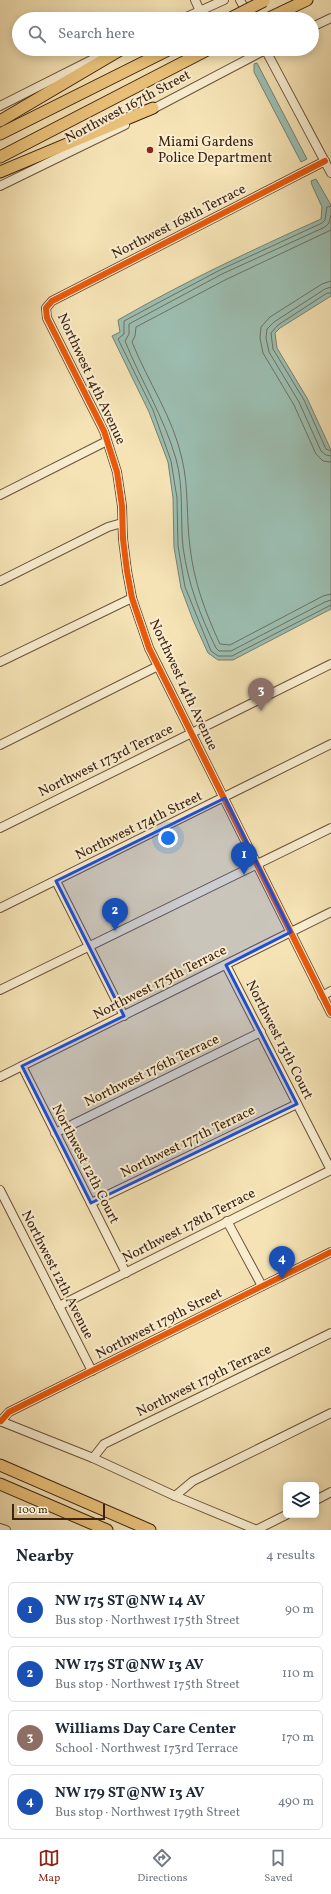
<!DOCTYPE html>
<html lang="en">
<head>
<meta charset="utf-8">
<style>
  body { margin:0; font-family:Vollkorn,serif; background:#f6f6f7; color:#1f2937 }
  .controls { position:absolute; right:12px; bottom:12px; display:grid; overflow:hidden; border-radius:6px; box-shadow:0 2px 10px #0003 }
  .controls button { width:36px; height:36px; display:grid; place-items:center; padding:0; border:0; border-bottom:1px solid #e0e1e3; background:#fff; color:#1f2937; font:20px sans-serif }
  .scale { position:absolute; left:12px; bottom:10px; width:93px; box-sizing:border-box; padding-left:4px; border:2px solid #3e2212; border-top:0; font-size:11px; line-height:14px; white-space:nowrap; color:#3e2212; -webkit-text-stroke:3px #f8edcf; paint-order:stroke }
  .you { position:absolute; left:168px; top:838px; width:14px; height:14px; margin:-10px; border:3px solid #fff; border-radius:50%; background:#1a73e8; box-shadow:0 0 0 6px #1a73e833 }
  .badge { display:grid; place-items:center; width:26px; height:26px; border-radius:50%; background:#8f2418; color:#fff; font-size:13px; font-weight:700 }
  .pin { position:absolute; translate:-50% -33px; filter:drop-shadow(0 1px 2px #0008) }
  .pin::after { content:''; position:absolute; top:21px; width:14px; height:12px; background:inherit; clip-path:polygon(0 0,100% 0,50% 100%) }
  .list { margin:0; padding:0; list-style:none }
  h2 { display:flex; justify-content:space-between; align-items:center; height:52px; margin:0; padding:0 16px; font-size:17px }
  h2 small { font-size:13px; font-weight:400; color:#747a83 }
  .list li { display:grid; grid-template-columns:26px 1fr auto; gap:12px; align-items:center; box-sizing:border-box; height:56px; margin:0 8px 8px; padding:0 8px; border:1px solid #e0e1e3; border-radius:6px }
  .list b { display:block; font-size:15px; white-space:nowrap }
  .list p { margin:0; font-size:13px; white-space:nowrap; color:#747a83 }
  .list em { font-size:13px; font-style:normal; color:#747a83 }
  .icon { flex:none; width:22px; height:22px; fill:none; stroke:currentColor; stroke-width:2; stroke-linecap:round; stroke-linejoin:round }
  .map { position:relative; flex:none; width:331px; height:1530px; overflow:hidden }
  .search { position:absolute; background:#fff; box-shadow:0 2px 10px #0003; left:12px; right:12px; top:12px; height:44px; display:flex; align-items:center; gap:10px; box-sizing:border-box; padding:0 14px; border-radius:22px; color:#747a83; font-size:15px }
  .sheet { height:308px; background:#fff }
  nav { display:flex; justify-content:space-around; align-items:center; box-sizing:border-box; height:56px; border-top:1px solid #e0e1e3; background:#fff; font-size:11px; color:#747a83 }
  nav a { display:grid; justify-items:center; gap:2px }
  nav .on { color:#8f2418 }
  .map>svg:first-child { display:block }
  .water { fill:#9cbeb1; stroke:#768071 }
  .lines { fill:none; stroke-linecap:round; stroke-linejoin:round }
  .shore { stroke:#6d7062; stroke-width:1 }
  .minor-casing { stroke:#6c523b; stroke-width:10 }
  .highway-casing { stroke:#3e2212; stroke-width:13 }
  .minor { stroke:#f8edcf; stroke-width:8 }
  .highway { stroke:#eac27a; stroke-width:11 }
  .highway-bridge-casing { stroke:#3e2212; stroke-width:13; stroke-linecap:butt }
  .highway-bridge { stroke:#eac27a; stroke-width:11 }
  .cycleway-casing { stroke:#f8edcf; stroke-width:8 }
  .cycleway { stroke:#e8590c; stroke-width:6 }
  .marked { fill:#1d4ed8; fill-opacity:0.2; stroke:#1d4ed8; stroke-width:3; stroke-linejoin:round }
  .poi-dot { fill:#8f2418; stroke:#f8edcf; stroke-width:1.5 }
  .labels { text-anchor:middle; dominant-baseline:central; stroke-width:4; stroke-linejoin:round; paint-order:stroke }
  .street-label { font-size:14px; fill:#3e2212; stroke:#f8edcf }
  .poi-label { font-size:14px; fill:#3e2212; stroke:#f8edcf; text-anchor:start }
</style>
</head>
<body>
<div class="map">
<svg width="331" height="1530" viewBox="0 0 331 1530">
  <rect width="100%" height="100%" fill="#f5e3b5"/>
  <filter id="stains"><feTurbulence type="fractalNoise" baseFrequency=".005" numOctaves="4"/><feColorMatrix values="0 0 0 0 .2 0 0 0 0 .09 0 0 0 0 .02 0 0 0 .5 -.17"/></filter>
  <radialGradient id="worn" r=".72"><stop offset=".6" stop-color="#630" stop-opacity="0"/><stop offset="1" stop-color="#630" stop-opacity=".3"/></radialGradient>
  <!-- water -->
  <g class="water">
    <path d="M 257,63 L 307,159 L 301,162 L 254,72 L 254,64 Z"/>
    <path d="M 316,179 L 331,205 L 331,296 L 280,328 L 275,333 L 277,348 L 307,398 L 331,450 L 331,609 L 233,660 L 218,660 L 208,653 L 193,620 L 181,588 L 174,547 L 173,498 L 168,462 L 149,412 L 112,336 L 120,332 L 118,320 C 184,282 252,250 321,219 L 322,207 L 312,185 L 311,181 Z"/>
  </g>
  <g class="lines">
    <!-- shore -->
    <g class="shore">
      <path d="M 331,206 L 327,207 L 325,220 L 322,223 L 220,270 L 124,321 L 124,334 L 118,339 L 153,410 L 171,461 L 177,498 L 178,546 L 185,587 L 211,651 L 218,656 L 232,656 L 331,605"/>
      <path d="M 331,215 L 329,223 L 325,227 L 222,274 L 129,324 L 129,334 L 125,341 C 141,381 164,417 176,459 C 184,487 180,518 183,547 C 188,584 200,615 216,648 L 219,651 L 231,651 L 325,602 L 331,600"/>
      <path d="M 331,230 L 225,280 L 136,327 L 135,336 L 132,342 C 148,382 173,417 182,459 C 189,488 186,517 190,547 C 194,582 205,612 220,644 L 230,645 L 323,596 L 331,594"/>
      <path d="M 331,281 L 322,284 L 270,317 L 261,327 L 260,338 L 263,353 L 294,405 L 316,454 L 323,461 L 331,462"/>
      <path d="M 331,287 L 325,289 L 274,322 L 267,329 L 266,338 L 269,352 L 299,402 L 321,451 L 326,455 L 331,456"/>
      <path d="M 331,293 L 327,293 L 278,325 L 271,333 L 273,349 L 304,400 L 326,449 L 331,451"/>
    </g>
    <!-- minor casing -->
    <g class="minor-casing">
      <g id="minor">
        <path d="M 195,0 L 200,11"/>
        <path d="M 240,0 L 250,19"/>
        <path d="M 182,19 L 224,0"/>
        <path d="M 312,27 L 331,18"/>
        <path d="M 265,49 L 331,173"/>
        <path d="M 0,106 L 113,49"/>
        <path d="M 149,111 L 267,49"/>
        <path d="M 325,161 L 52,301 L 46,308 L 47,318 L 104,431 L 117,472 L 122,506 L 123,539 L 127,571 L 132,598 L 149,648 L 331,1013"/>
        <path d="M 0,186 L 125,125"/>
        <path d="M 0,495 L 107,441"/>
        <path d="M 0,581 L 108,527 L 122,523"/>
        <path d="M 0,662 L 132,598"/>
        <path d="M 0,745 L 158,666"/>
        <path d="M 0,828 L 331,664"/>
        <path d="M 56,881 L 124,1016"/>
        <path d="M 0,908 L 331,744"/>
        <path d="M 226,965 L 331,1170"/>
        <path d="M 0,990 L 331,828"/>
        <path d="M 322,996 L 331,991"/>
        <path d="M 22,1066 L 126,1273"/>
        <path d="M 0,1077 L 331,912"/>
        <path d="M 55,1133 L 261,1032"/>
        <path d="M 0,1190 L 92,1371"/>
        <path d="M 91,1203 L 297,1104"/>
        <path d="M 227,1221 L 262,1286"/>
        <path d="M 59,1306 L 331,1170"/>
        <path d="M 0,1421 L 93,1458 L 175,1496 L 257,1530"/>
        <path d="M 1,1421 L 9,1412 L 331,1252"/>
        <path d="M 93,1458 L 104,1444 L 331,1333"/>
        <path d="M 175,1496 L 193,1481 L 331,1413"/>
        <path d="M 316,1500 L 331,1492"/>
        <path d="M 0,1528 L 6,1530"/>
        <path d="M 256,1530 L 286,1515"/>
      </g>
    </g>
    <!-- highway casing -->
    <g class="highway-casing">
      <g id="highway">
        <path d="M 267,19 L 307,0"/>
        <path d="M 0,121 L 122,49"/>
        <path d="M 0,134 L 170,49"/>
        <path d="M 0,157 L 209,49"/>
        <path d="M 0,172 L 153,108"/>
        <path d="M 0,1465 L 150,1530"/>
        <path d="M 0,1484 L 107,1530"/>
      </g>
    </g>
    <!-- minor -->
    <use href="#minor" class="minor"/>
    <!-- highway -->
    <use href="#highway" class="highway"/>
    <!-- highway-bridge casing -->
    <g class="highway-bridge-casing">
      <path id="highway-bridge" d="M 229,19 L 264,1"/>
    </g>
    <!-- highway-bridge -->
    <use href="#highway-bridge" class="highway-bridge"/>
    <!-- cycleway casing -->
    <g class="cycleway-casing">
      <g id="cycleway">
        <path d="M 325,161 L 52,301 L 46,308 L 47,318 L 104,431 L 117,472 L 122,506 L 123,539 L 127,571 L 132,598 L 149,648 L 331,1013"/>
        <path d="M 1,1421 L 9,1412 L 331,1252"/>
      </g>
    </g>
    <!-- cycleway -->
    <use href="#cycleway" class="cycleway"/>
  </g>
  <!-- marked area -->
  <path class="marked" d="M 225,798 L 291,932 L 226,965 L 297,1104 L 91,1203 L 22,1066 L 124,1016 L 56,881 Z"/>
  <!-- markers -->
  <circle class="poi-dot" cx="150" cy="150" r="4"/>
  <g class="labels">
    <!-- street labels -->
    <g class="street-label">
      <text transform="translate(128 107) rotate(-28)">Northwest 167th Street</text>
      <text transform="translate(179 222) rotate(-27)">Northwest 168th Terrace</text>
      <text transform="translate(91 379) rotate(65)">Northwest 14th Avenue</text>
      <text transform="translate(183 685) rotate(65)">Northwest 14th Avenue</text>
      <text transform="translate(106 761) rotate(-26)">Northwest 173rd Terrace</text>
      <text transform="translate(139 826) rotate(-26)">Northwest 174th Street</text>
      <text transform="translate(160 983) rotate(-27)">Northwest 175th Terrace</text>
      <text transform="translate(279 1040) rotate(63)">Northwest 13th Court</text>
      <text transform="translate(152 1071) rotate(-26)">Northwest 176th Terrace</text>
      <text transform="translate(188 1142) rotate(-26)">Northwest 177th Terrace</text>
      <text transform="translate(85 1164) rotate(63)">Northwest 12th Court</text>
      <text transform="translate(189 1226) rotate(-27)">Northwest 178th Terrace</text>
      <text transform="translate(57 1275) rotate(63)">Northwest 12th Avenue</text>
      <text transform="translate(159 1324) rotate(-27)">Northwest 179th Street</text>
      <text transform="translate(204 1381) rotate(-26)">Northwest 179th Terrace</text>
    </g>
    <!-- poi labels -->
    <g class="poi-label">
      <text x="158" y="142">Miami Gardens<tspan x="158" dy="16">Police Department</tspan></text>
    </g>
  </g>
  <rect width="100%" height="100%" filter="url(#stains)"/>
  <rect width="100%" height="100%" fill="url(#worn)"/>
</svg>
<div class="controls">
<button><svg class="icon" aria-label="layers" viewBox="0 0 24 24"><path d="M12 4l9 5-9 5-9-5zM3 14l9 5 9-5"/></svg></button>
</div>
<div class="scale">100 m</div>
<div class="you"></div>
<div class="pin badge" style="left:244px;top:875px;background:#1a4fb4">1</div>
<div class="pin badge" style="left:115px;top:931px;background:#1a4fb4">2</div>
<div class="pin badge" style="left:261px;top:711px;background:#8d6e63">3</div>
<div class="pin badge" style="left:282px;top:1279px;background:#1a4fb4">4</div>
<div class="search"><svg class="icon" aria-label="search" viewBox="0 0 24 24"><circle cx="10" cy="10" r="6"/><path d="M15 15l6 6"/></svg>Search here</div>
</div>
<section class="sheet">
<h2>Nearby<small>4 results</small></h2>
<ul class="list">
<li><span class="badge" style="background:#1a4fb4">1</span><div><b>NW 175 ST@NW 14 AV</b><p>Bus stop · Northwest 175th Street</p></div><em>90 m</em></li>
<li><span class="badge" style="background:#1a4fb4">2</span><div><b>NW 175 ST@NW 13 AV</b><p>Bus stop · Northwest 175th Street</p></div><em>110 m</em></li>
<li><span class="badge" style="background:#8d6e63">3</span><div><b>Williams Day Care Center</b><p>School · Northwest 173rd Terrace</p></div><em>170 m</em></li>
<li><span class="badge" style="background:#1a4fb4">4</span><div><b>NW 179 ST@NW 13 AV</b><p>Bus stop · Northwest 179th Street</p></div><em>490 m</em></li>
</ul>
</section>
<nav>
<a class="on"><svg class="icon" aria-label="map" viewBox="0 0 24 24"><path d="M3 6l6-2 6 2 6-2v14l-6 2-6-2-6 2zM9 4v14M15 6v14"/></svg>Map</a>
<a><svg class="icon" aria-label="directions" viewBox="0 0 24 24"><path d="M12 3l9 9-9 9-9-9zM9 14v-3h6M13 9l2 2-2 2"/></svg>Directions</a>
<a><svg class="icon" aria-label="saved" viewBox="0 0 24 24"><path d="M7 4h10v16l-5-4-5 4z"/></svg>Saved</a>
</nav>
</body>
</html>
